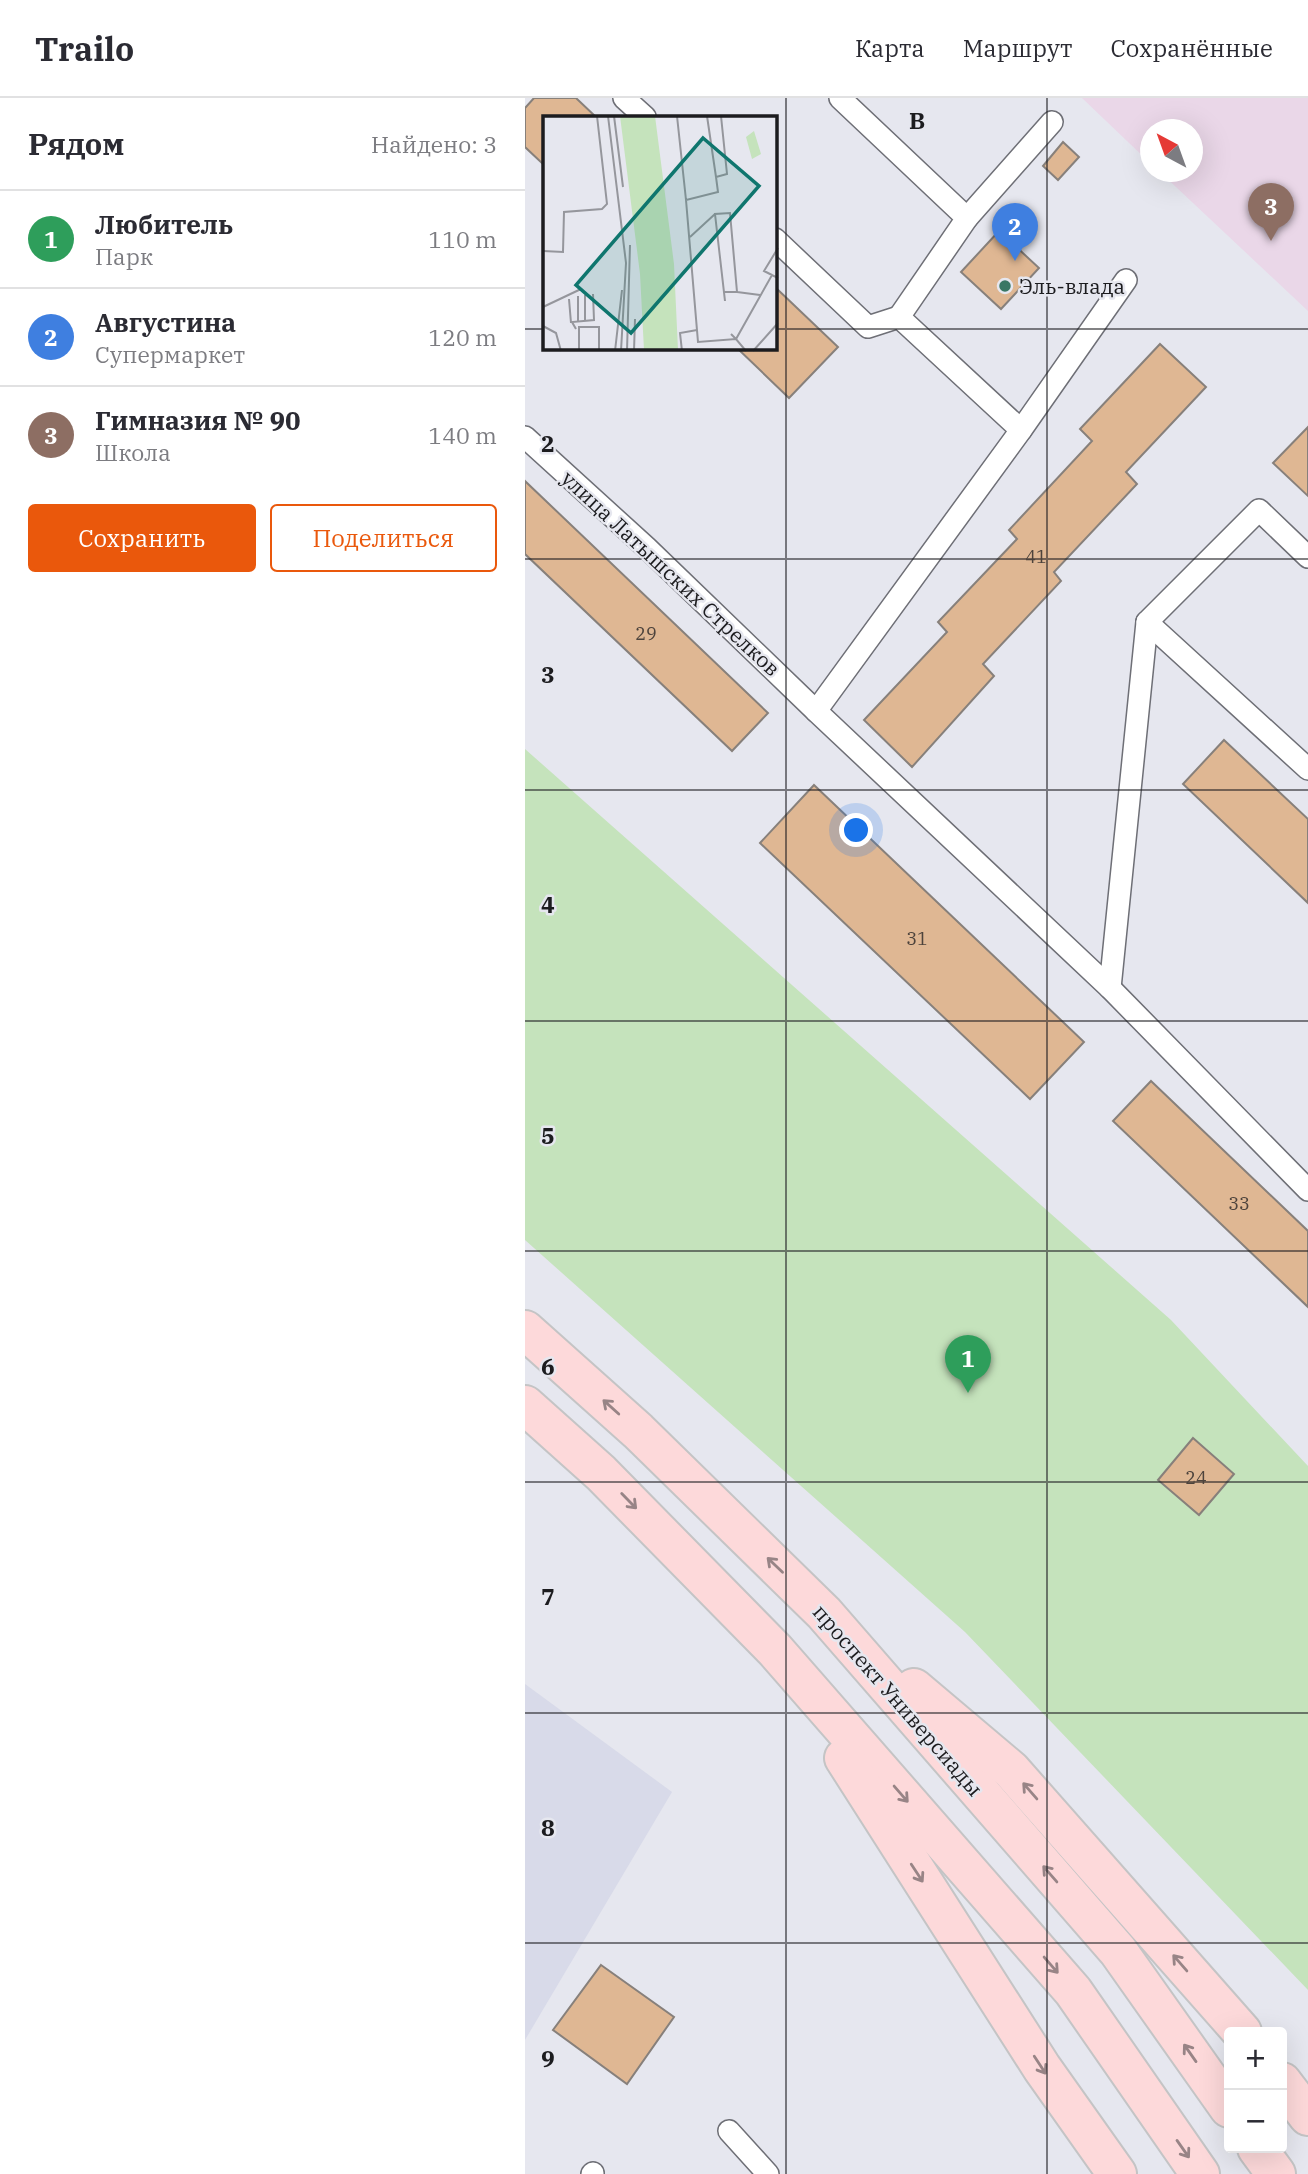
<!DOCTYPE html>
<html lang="ru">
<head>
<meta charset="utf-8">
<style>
  body { margin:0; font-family:"IBM Plex Serif",serif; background:#f7f7f7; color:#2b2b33 }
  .controls { position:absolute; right:21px; bottom:21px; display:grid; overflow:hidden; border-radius:7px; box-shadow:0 7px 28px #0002 }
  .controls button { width:63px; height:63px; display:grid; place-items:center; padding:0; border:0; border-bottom:2px solid #e1e1e2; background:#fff; color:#2b2b33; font:35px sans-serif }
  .compass { position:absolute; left:615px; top:21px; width:63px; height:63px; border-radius:50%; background:#fff; box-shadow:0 7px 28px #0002; rotate:319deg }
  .you { position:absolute; left:332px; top:733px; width:24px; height:24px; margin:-18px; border:5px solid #fff; border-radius:50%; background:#1a73e8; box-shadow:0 0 0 10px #1a73e833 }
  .badge { display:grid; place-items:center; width:46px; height:46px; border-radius:50%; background:#ea580c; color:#fff; font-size:23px; font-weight:700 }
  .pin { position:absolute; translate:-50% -58px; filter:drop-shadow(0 2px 4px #0008) }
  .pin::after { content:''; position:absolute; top:37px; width:24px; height:21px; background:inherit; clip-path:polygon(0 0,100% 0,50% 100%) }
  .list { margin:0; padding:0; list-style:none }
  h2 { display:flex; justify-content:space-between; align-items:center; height:91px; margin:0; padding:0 28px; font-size:30px }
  h2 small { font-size:23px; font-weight:400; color:#7c7c81 }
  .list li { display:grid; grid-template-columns:46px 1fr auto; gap:21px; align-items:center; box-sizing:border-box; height:98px; padding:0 28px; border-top:2px solid #e1e1e2 }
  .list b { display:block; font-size:26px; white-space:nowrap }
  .list p { margin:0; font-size:23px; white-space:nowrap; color:#7c7c81 }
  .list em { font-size:23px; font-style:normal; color:#7c7c81 }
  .actions { display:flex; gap:14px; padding:21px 28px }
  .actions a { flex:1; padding:16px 0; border:2px solid #ea580c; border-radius:7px; text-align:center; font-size:24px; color:#ea580c }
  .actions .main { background:#ea580c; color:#fff }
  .map { position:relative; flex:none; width:783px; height:2076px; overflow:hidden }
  header { display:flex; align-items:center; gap:42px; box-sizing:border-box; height:98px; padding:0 35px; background:#fff; border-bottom:2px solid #e1e1e2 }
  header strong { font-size:33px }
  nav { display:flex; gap:38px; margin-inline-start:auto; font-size:24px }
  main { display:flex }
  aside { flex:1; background:#fff }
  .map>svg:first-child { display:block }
  .built { fill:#d8dae9 }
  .education { fill:#ead7e8 }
  .green { fill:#c5e3bc }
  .building { fill:#dfb793; stroke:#87807b; stroke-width:2 }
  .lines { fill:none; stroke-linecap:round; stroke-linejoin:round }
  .service-casing { stroke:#6e6f76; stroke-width:24 }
  .primary-casing { stroke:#c4c4c5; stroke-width:42 }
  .service { stroke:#fff; stroke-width:21 }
  .primary { stroke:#fdd9da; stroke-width:38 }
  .oneway { stroke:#988486 }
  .grid { fill:none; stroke:#1c1c1f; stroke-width:2; stroke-opacity:0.55 }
  .poi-dot { fill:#397764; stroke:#e6e7ef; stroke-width:2.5 }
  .labels { text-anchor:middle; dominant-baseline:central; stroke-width:5; stroke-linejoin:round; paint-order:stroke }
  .number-label { font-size:18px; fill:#4d433c }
  .poi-label { font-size:21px; fill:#1c1c1f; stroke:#e6e7ef; text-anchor:start }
  .street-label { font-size:21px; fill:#1c1c1f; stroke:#e6e7ef }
  .inset-road { fill:none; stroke:#95969c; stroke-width:2 }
  .view { fill:#0f766e; fill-opacity:0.15; stroke:#0f766e; stroke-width:3.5 }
  .inset-edge { fill:none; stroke:#1c1c1f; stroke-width:3.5 }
  .grid-label { font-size:23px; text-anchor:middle; font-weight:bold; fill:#1c1c1f; stroke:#e6e7ef; stroke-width:5; stroke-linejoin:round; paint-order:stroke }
</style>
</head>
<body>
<header>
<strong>Trailo</strong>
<nav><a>Карта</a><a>Маршрут</a><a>Сохранённые</a></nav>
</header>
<main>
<aside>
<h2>Рядом<small>Найдено: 3</small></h2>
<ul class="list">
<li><span class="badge" style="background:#2e9e5b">1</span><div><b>Любитель</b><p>Парк</p></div><em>110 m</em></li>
<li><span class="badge" style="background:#3f7fe0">2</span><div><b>Августина</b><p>Супермаркет</p></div><em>120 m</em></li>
<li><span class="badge" style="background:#8d6e63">3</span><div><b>Гимназия № 90</b><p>Школа</p></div><em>140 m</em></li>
</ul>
<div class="actions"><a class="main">Сохранить</a><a>Поделиться</a></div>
</aside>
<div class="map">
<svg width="783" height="2076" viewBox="0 0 783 2076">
  <rect width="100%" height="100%" fill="#e6e7ef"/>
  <!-- built -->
  <path class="built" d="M 0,1586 L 147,1694 L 0,1942 Z"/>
  <!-- education -->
  <path class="education" d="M 557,0 L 783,0 L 783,213 L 635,74 L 668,74 L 668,32 L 626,32 L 625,65 Z"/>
  <!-- green -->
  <path class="green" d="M 0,651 L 646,1222 L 783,1368 L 783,1892 L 440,1534 L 0,1142 Z"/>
  <!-- building -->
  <g class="building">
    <path d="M 9,0 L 51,0 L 71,19 L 19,19 L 19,67 L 0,49 L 0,10 Z"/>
    <path d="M 538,44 L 554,59 L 533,82 L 518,68 Z"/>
    <path d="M 474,133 L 514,170 L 476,211 L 436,174 Z"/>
    <path d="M 250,189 L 313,249 L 264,300 L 212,250 L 250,250 Z"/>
    <path d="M 635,246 L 681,289 L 601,374 L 612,386 L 529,474 L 536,483 L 458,566 L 469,578 L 387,669 L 339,622 L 422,534 L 413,524 L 492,441 L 484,432 L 567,343 L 555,331 Z"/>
    <path d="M 783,329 L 783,398 L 748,365 Z"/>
    <path d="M 0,383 L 243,615 L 207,653 L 0,456 Z"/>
    <path d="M 699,642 L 783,721 L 783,805 L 658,686 Z"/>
    <path d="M 289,687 L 559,944 L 505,1001 L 235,745 Z"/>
    <path d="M 626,983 L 783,1133 L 783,1209 L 588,1023 Z"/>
    <path d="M 668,1340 L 709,1376 L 674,1417 L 633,1382 Z"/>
    <path d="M 76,1867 L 149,1919 L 102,1986 L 28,1932 Z"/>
  </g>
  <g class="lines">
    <!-- service casing -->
    <g class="service-casing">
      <g id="service">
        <path d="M 99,0 L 120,19"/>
        <path d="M 315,0 L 442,120 L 374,219 L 496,332 L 291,613 L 585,890 L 783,1092"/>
        <path d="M 442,120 L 527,24"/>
        <path d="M 250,141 L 343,229 L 374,219"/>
        <path d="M 496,332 L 601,182"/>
        <path d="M 0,339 L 122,450 L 291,613"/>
        <path d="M 783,459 L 734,412 L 622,524 L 783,671"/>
        <path d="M 585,890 L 622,524"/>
        <path d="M 204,2033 L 243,2076"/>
        <path d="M 67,2076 L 68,2075"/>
      </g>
    </g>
    <!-- primary casing -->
    <g class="primary-casing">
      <g id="primary">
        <path d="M 0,1232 L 113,1333 L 299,1515 L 593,1853 L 704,2010"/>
        <path d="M 0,1307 L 76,1375 L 250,1552 L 548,1893 L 675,2076"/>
        <path d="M 389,1590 L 486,1672 L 717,1934"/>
        <path d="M 319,1660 L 517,1970 L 592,2076"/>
        <path d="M 757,1984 L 783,2018"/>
        <path d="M 732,2050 L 751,2076"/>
      </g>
    </g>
    <!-- service -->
    <use href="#service" class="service"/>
    <!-- primary -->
    <use href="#primary" class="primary"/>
  </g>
  <!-- one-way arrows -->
  <defs><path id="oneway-shaft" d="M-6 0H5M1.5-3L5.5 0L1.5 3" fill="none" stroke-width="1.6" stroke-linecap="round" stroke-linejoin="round" transform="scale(1.75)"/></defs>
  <g class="oneway">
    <use href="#oneway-shaft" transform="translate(86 1309) rotate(-138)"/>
    <use href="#oneway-shaft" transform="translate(104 1403) rotate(46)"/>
    <use href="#oneway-shaft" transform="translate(250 1467) rotate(-136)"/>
    <use href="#oneway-shaft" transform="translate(505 1693) rotate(-131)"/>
    <use href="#oneway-shaft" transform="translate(376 1696) rotate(49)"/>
    <use href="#oneway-shaft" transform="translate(392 1775) rotate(57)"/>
    <use href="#oneway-shaft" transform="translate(525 1776) rotate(-131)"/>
    <use href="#oneway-shaft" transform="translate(655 1865) rotate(-131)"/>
    <use href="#oneway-shaft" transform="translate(526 1867) rotate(49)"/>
    <use href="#oneway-shaft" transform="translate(665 1955) rotate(-125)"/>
    <use href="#oneway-shaft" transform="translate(515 1967) rotate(57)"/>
    <use href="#oneway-shaft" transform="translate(658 2051) rotate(55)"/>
  </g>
  <!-- grid -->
  <path class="grid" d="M 261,0 L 261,2076M 522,0 L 522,2076M 0,231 L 19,231M 250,231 L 783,231M 0,461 L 783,461M 0,692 L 783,692M 0,923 L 783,923M 0,1153 L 783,1153M 0,1384 L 783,1384M 0,1615 L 783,1615M 0,1845 L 783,1845"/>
  <!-- markers -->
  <circle class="poi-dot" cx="480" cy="188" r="7"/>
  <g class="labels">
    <!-- number labels -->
    <g class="number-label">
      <text x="511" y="458">41</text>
      <text x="121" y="535">29</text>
      <text x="392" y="840">31</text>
      <text x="714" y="1105">33</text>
      <text x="671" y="1379">24</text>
    </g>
    <!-- poi labels -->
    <g class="poi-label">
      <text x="494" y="188">Эль-влада</text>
    </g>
    <!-- street labels -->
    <g class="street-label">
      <text transform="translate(146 475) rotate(43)">улица Латышских Стрелков</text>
      <text transform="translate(373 1602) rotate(49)">проспект Универсиады</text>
    </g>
  </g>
  <!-- overview -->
  <g transform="translate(18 18)">
    <rect width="234" height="234" fill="#e6e7ef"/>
    <path d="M 77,0 L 112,0 L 131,148 L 135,234 L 101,234 L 97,158 ZM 211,15 L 218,38 L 209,43 L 203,21 Z" fill="#c5e3bc"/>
    <path class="inset-road" d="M 65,0 L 83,147 L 78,235M 71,0 L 80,71M 134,0 L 143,84M 164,0 L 173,61M 178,0 L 184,58 L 173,61 L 175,76 L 143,84 L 155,226 L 193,223 L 203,235M 147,121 L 172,98M 0,135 L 20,136 L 21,96 L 59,93 L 64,88 L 54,0M 229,159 L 221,155 L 235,132M 181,176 L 194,176 L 187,97 L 172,98 L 182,185M 194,176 L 217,179M 42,179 L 42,205M 35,180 L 35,205M 26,183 L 28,207M 0,191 L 38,173M 0,210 L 13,217 L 18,235M 33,213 L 29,206 L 51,204 L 50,178M 188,218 L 193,223 L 229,159 L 235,162M 36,235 L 36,211 L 56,211 L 56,235M 72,235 L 79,174M 84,235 L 87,129M 91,235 L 92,203M 139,235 L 137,217 L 154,214M 210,235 L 235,207"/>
    <path class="view" d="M 160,22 L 216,70 L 88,217 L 33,169 Z"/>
    <rect width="234" height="234" class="inset-edge"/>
  </g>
  <g class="grid-label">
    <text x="392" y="31">B</text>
    <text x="23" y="354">2</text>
    <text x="23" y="585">3</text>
    <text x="23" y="815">4</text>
    <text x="23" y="1046">5</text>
    <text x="23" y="1277">6</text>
    <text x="23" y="1507">7</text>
    <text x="23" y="1738">8</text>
    <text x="23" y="1969">9</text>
  </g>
</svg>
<div class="controls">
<button>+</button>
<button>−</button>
</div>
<svg class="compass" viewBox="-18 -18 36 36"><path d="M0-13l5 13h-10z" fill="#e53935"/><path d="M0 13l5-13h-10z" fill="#7c7c81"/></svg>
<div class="you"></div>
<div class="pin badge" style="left:443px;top:1295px;background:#2e9e5b">1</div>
<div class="pin badge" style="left:490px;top:163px;background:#3f7fe0">2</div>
<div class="pin badge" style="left:746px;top:143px;background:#8d6e63">3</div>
</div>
</main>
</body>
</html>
